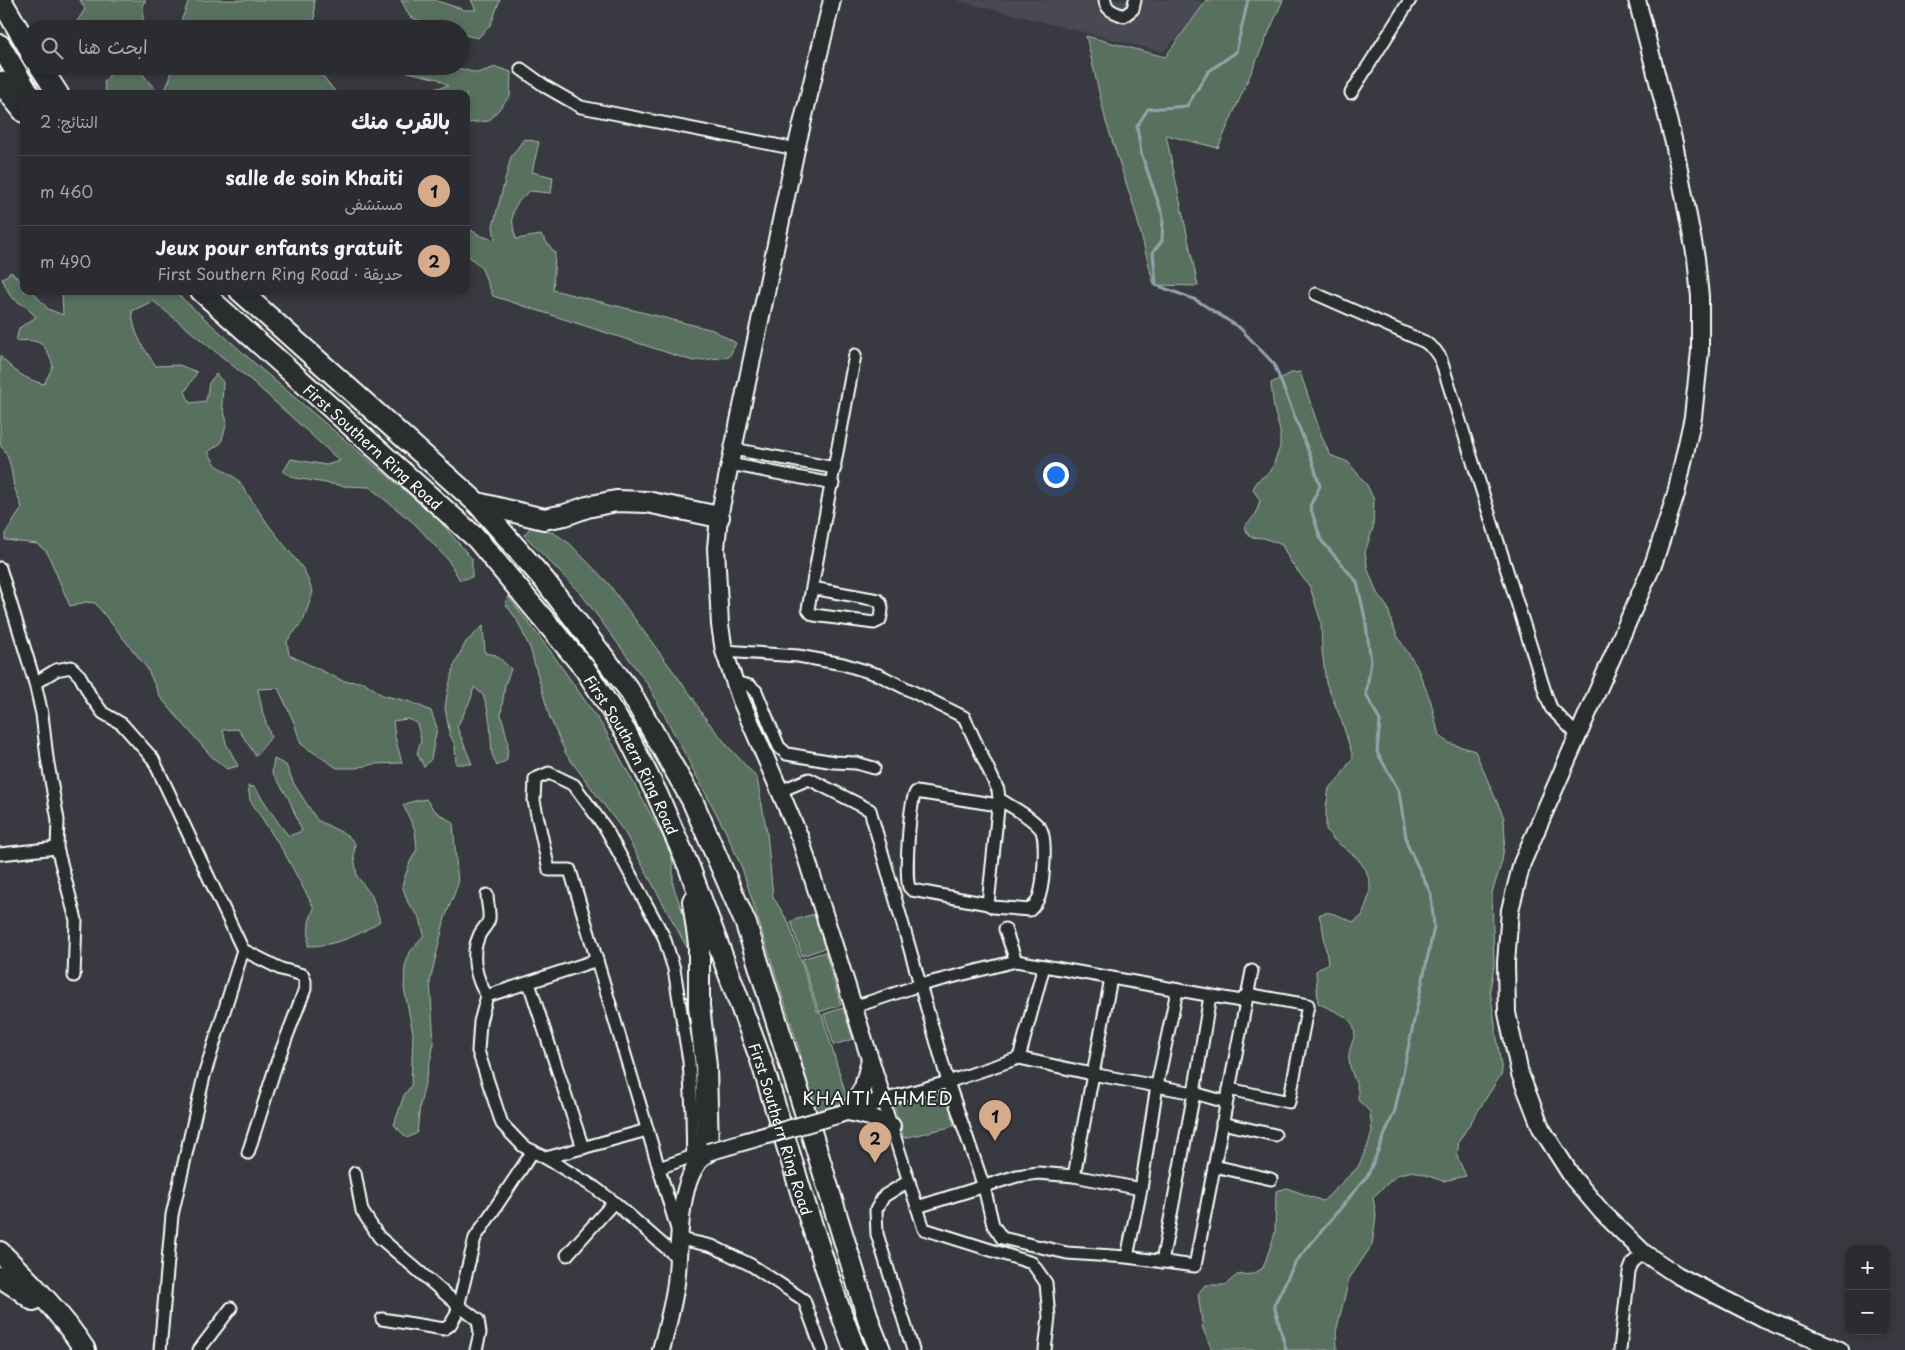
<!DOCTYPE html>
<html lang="ar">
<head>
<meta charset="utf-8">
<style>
  body { margin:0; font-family:"Playpen Sans","Playpen Sans Arabic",sans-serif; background:#333439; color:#f1f3f6; direction:rtl }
  .controls { position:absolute; right:15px; bottom:15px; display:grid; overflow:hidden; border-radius:10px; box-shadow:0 2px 8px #0003 }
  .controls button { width:45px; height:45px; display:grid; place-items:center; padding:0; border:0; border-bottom:1px solid #47484d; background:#2b2c31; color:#f1f3f6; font:25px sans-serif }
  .you { position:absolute; left:1055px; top:474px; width:18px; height:18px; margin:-12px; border:4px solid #fff; border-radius:50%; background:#1a73e8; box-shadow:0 0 0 8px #1a73e833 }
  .badge { display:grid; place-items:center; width:32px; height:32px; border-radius:50%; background:#d6ab8b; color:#111; font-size:16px; font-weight:700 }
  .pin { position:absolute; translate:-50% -41px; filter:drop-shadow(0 1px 2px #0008) }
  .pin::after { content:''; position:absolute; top:26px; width:18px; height:15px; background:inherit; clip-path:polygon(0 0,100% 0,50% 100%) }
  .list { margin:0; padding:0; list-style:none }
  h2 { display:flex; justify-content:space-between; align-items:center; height:65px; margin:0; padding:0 20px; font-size:21px }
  h2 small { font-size:16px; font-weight:400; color:#a6a7ab }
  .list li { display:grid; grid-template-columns:32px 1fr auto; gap:15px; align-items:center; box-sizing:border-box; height:70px; padding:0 20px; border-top:1px solid #47484d }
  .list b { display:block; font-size:19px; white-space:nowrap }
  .list p { margin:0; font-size:16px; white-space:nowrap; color:#a6a7ab }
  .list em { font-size:16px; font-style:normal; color:#a6a7ab }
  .icon { flex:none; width:28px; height:28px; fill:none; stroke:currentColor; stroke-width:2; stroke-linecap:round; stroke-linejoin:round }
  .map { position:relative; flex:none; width:1905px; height:1350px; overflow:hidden; direction:ltr }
  .search { position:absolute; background:#2b2c31; box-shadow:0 2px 8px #0003; left:20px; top:20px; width:450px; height:55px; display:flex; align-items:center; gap:12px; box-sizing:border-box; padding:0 18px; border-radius:28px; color:#a6a7ab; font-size:19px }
  .panel { position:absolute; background:#2b2c31; box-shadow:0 2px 8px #0003; left:20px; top:90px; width:450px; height:205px; border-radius:10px; direction:rtl }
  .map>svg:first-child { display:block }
  .built { fill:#484852 }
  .green { fill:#59715e; stroke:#acb8ae }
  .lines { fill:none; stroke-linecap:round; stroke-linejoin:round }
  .stream { stroke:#95a4ab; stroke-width:3 }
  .street-casing { stroke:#fff; stroke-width:15 }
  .secondary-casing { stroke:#fff; stroke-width:20 }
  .highway-casing { stroke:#fff; stroke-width:24 }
  .street { stroke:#2a2d2e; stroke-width:11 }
  .secondary { stroke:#2a2d2e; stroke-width:16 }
  .highway { stroke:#2a2d2e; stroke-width:20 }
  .secondary-bridge-casing { stroke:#fff; stroke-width:20; stroke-linecap:butt }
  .secondary-bridge { stroke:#2a2d2e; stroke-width:16 }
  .labels { text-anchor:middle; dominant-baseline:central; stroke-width:4; stroke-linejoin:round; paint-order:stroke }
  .street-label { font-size:15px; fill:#fff; stroke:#2a2d2e }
  .quarter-label { font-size:18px; letter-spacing:1px; fill:#fff; stroke:#2a2d2e }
</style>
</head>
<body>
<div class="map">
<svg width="1905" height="1350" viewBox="0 0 1905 1350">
  <rect width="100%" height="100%" fill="#393a41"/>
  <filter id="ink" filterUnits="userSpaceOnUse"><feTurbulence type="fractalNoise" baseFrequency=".02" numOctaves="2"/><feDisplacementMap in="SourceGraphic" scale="10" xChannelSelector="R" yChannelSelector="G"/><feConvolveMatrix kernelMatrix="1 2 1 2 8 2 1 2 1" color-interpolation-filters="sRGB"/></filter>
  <g filter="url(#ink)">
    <!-- built -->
    <path class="built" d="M 955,0 L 1201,0 L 1201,14 L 1163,52 Z"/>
    <!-- green -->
    <g class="green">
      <path d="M 80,0 L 146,0 L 143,4 L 143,28 L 72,29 L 85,9 Z"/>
      <path d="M 189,0 L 314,0 L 315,29 L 178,29 Z"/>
      <path d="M 401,0 L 434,0 L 465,10 L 476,10 L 471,0 L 500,0 L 491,24 L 478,38 L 461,34 L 461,29 L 441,29 L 410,17 Z"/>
      <path d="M 1207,0 L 1283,0 L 1218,148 L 1166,135 L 1198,286 L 1154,285 L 1134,207 L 1106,122 L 1086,36 L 1165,57 Z"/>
      <path d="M 117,66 L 136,66 L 159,94 L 106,94 L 104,82 Z"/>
      <path d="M 170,66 L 315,66 L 337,94 L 163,94 L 170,79 Z"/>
      <path d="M 382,66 L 450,66 L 477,73 L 496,67 L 511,72 L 510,96 L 489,121 L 466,123 L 466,94 L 431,94 L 432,89 L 448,86 L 438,79 Z"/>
      <path d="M 524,139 L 539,142 L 532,172 L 553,177 L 551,193 L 530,191 C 510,206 510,216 516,239 L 541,235 L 555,253 L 553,290 L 713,330 L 736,343 L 729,357 L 693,361 L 493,296 L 481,267 L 466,254 L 466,227 L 481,236 L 495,240 L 493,226 L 511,157 Z"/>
      <path d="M 11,272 L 24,284 L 24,291 L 32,291 L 48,309 L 63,315 L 62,291 L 99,291 L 110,293 L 117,291 L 174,291 L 260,368 L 437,518 L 472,559 L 472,577 L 460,580 L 448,560 L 415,524 L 369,487 L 344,486 L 295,478 L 283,472 L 291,459 L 326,465 L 340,461 L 253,382 L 153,301 L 132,311 C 133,333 143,348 156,366 L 179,365 L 197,372 L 185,392 L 190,403 L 206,401 L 209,383 L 216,374 L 223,382 L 222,404 L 227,422 L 221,443 L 208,452 L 216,465 L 237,479 L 270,527 L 304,570 L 313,592 L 303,621 L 287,641 L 289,655 L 343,681 L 364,682 L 382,695 L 411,702 L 431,711 L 437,728 L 431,759 L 424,767 L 417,753 L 421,740 L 417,723 L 407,719 L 393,721 L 395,737 L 402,763 L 374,764 L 355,768 L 337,768 L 301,744 L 293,720 L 278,688 L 258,689 L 263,714 L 271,737 L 256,756 L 238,729 L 223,730 L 226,743 L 238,766 L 227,769 L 212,757 L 160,697 L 147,668 L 95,603 L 86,602 L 70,606 L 47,552 L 37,544 L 5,540 L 5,534 L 22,508 C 20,501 16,493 14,486 C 11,471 11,457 0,445 L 0,356 C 14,371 24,379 44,384 L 53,366 C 45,342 40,339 16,341 L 19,328 L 36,317 L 26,307 L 11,297 L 2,279 Z"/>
      <path d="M 1300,372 L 1322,437 L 1330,455 L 1348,462 L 1367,485 L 1374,500 L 1373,528 L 1365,552 L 1368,570 L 1377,593 L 1388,608 L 1392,624 L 1399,639 L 1417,667 L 1431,702 L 1439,736 L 1449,743 L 1475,751 L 1504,818 L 1505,839 L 1502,861 L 1492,893 L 1494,966 L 1490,990 L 1502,1073 L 1459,1141 L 1457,1156 L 1466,1176 L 1443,1181 L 1413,1171 L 1397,1175 L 1373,1197 L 1376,1216 L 1372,1245 L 1349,1279 L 1336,1332 L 1337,1350 L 1212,1350 L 1203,1329 L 1198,1294 L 1205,1285 L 1225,1285 L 1237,1275 L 1253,1274 L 1263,1268 L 1275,1233 L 1276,1191 L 1287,1188 L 1323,1201 L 1358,1167 L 1368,1145 L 1372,1131 L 1370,1112 L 1358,1100 C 1360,1083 1350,1076 1349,1059 C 1348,1052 1352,1044 1354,1037 C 1359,1017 1332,1011 1318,1003 L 1316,971 L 1328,963 L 1323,930 L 1319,915 C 1330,908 1343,919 1354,922 L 1362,916 L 1370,893 L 1370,883 L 1366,870 L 1357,858 L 1333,839 L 1326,829 L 1326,808 L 1329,788 L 1338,780 L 1353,757 L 1341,719 L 1326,683 L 1322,650 L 1321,622 L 1310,587 L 1290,561 L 1282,545 L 1264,538 L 1250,537 L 1244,527 L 1256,514 L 1260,500 L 1253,490 L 1256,482 L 1271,471 L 1280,447 L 1280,431 L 1274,409 L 1271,383 L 1291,373 Z"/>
      <path d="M 531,527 L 554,533 L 569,543 L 608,583 L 693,698 L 702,714 L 726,744 L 757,778 L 767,833 L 773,897 L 789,923 L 817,1011 L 822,1015 L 849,1105 L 813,1114 L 800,1052 L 742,868 L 725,830 L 649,686 L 582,595 L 524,535 Z"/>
      <path d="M 508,596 L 551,652 L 604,728 L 670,850 L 673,864 L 673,885 L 686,922 L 691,955 L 625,833 L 566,754 L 550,718 L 530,648 L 517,620 L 505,603 Z"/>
      <path d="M 483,626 L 485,653 L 496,655 L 511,669 L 505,685 L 501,714 L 508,742 L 507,760 L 497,766 L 492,754 L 490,724 L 488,711 L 483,695 L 474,687 L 471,699 L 457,727 L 472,764 L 456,764 L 455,745 L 450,735 L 445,708 L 447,694 L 454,665 L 466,642 Z"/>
      <path d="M 274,759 L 286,765 L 294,784 L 317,820 L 347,835 L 355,843 L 354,856 L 357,876 L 372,896 L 380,921 C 359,936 334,946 308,946 L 309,922 L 314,908 L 284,852 L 250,800 L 248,786 L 254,787 C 267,803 275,821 289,836 L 302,831 L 288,797 L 272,772 Z"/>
      <path d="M 426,799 L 434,810 L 453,823 L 458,884 L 445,918 L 430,981 L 434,1044 L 420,1105 L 417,1133 L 407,1138 L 394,1125 L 404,1095 L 411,1086 L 413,1033 L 404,988 L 405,966 L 410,952 L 424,935 L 420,918 L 408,903 L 402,885 L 410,862 L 417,849 L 415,830 L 403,805 L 414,801 Z"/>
      <path d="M 814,914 L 825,948 L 802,956 L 791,921 Z"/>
      <path d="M 825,952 L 841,1005 L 819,1012 L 802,959 Z"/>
      <path d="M 843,1008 L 853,1039 L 834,1045 L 824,1014 Z"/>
      <path d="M 946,1089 L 954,1126 L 904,1138 L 894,1105 Z"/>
    </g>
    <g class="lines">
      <!-- stream -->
      <path class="stream" d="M 1248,0 L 1236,52 L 1208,72 L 1187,106 L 1148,109 L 1137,126 L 1141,153 L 1163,216 L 1162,241 L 1153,252 L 1156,285 L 1196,300 L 1240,328 L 1274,364 L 1312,460 L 1320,486 L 1310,506 L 1321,540 L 1357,582 L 1365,618 L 1371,661 L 1366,694 L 1380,721 L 1377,752 L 1399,791 L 1407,844 L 1431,894 L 1434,927 L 1395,1110 L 1368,1175 L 1295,1263 L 1274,1305 L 1286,1350"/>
      <!-- street casing -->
      <g class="street-casing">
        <g id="street">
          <path d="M 1105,0 C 1105,10 1116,13 1124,16 L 1133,9 L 1135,0"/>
          <path d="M 521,69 L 546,87 L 581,107 L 796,149"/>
          <path d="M 1351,93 L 1410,0"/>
          <path d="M 1316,294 L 1425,342 L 1435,350 L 1440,357 L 1546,695 L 1551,708 L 1577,735"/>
          <path d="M 733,449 L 835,468"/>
          <path d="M 730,464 L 833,484"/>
          <path d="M 0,568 L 35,683 L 42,714 L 47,758 L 58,820 L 57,848 L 76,920 L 74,976"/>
          <path d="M 812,588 L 878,600 C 884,606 882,612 880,620 L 874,623 L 814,615 L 811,613 L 808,609 L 855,355"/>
          <path d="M 724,651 L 798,656 L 843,664 L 879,675 L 964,717 L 998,790 L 999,799 L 988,904 L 993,907 L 1030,910 C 1034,906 1037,902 1039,897 C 1043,886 1048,837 1040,828 C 1030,816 1012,807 999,799"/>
          <path d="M 734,682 L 750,686 L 756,691 L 779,747 L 787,754 L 834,762 L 856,763 L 874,768"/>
          <path d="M 35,683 L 56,670 L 71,667 L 80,676 L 91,697 L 103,713 L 122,724 L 153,759 L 243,950 L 281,969 L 303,975 L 305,981 L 305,989 L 277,1062 L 248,1153"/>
          <path d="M 780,791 L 809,779 L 870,810 L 948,1082 L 984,1187 L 993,1225 L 1002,1238 L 1067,1253 L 1127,1257 L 1195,1266 L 1252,971"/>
          <path d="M 0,854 L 57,848"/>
          <path d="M 487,895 C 487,902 490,912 489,919 C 488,925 481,930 479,936 C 470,955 476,979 487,996"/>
          <path d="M 988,904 L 912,890 L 909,887 C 905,876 909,800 916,792 L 998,805"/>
          <path d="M 1005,929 L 1016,961"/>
          <path d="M 597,960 L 487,996 L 480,1022 L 478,1051 L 502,1124 L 523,1146 L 546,1158 L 647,1130"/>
          <path d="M 1044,966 L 1019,1058 L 948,1082 L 883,1100 L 924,1229 L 1032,1263 L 1046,1283 L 1049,1317 L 1045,1350"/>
          <path d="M 529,983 L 583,1148"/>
          <path d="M 854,1007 L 920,985 L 1016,961 L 1241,1001 L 1247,994 L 1308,1005 L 1289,1102 L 1229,1089"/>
          <path d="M 1019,1058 L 1092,1074 L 1194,1093 L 1226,1102"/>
          <path d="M 1222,1123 L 1275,1135"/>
          <path d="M 546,1158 L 594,1187 L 614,1202 L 679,1259"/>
          <path d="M 1214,1166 L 1271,1179"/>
          <path d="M 659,1168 L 699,1154"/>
          <path d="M 693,1171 L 692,1111 L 689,1061 L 674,969 L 664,937 L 606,829 L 574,785 L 549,773 L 535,779 L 534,801 L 549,870 L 570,870 L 680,1239 L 712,1246 L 751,1265 L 804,1300 L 822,1350"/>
          <path d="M 355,1173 L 362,1211 L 379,1237 L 458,1305 L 478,1320 L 480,1333 L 476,1350"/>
          <path d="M 1074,1176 L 1111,978"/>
          <path d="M 909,1181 L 884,1196 L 876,1210 L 877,1234 L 913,1350"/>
          <path d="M 917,1207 L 1017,1176 L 1038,1173 L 1074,1176 L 1141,1189"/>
          <path d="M 567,1255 L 614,1202"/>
          <path d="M 1127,1257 L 1141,1189 L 1157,1085 L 1177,991"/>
          <path d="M 1162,1262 L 1194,1093 L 1210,996"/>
          <path d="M 382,1319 L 444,1329 L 450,1325 L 456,1315 L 475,1238 L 533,1151"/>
          <path d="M 160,1350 L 172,1215 L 204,1076 L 243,950"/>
          <path d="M 199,1350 L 231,1308"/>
          <path d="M 1620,1350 L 1629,1272 L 1633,1262 L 1644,1253"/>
        </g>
      </g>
      <!-- secondary casing -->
      <g class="secondary-casing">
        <g id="secondary">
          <path d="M 832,0 L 796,149 L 730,464 L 719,517 L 716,548 L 720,625 L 724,651 L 740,698 L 800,838 L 883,1100 L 837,1115"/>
          <path d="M 1637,0 L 1674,143 L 1696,258 L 1700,297 L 1700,351 L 1693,417 L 1676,494 L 1654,562 L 1522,863 L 1510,910 L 1506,963 L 1507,1013 L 1520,1074 L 1541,1128 L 1573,1178 L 1602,1212 L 1644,1253 L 1677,1275 L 1763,1319 L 1840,1350"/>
          <path d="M 870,1060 L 863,1087 L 848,1112 L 870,1117 L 892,1126"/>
          <path d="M 661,1350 C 667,1328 673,1305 676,1283 C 681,1244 675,1178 708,1152"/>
        </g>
      </g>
      <!-- highway casing -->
      <g class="highway-casing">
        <g id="highway">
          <path d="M 1,0 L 29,48"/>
          <path d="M 0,45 L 29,94"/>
          <path d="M 40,66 L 58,94"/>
          <path d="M 0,82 L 24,112"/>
          <path id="s1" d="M 201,291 L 477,539 L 585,669 L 627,734 L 657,794 L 689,867 L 761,1060 L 802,1195 L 837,1302 L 855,1350"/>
          <path d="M 240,291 L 477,503 L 545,581 L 629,690 L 692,800 L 746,924 L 805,1112 L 870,1325 L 880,1350"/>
          <path d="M 477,503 L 544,519 L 565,515 L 587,507 L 616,501 L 647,502 L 719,517"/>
          <path d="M 693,901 L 699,944 L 699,1006 L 706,1066 L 708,1152"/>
          <path d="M 0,1252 C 31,1283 61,1313 85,1350"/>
          <path d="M 0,1277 L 19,1289 L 33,1300"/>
        </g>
      </g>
      <!-- street -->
      <use href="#street" class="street"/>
      <!-- secondary -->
      <use href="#secondary" class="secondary"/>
      <!-- highway -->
      <use href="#highway" class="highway"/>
      <!-- secondary-bridge casing -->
      <g class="secondary-bridge-casing">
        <path id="secondary-bridge" d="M 708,1152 L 837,1115"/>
      </g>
      <!-- secondary-bridge -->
      <use href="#secondary-bridge" class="secondary-bridge"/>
    </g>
  </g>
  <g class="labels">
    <!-- street labels -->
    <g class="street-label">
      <text stroke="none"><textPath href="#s1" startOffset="232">First Southern Ring Road</textPath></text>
      <text stroke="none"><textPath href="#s1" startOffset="638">First Southern Ring Road</textPath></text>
      <text stroke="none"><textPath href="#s1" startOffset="1042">First Southern Ring Road</textPath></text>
    </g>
    <!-- quarter labels -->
    <g class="quarter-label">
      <text x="878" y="1097">KHAITI AHMED</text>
    </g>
  </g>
</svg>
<div class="controls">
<button>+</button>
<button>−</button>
</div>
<div class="you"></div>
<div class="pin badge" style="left:995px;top:1141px">1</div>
<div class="pin badge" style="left:875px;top:1163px">2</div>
<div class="search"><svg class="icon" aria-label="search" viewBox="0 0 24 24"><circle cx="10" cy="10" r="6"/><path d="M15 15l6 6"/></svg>ابحث هنا</div>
<section class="panel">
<h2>بالقرب منك<small>النتائج: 2</small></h2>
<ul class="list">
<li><span class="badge">1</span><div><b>salle de soin Khaiti</b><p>مستشفى</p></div><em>460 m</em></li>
<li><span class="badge">2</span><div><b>Jeux pour enfants gratuit</b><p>حديقة · First Southern Ring Road</p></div><em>490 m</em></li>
</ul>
</section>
</div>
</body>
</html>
